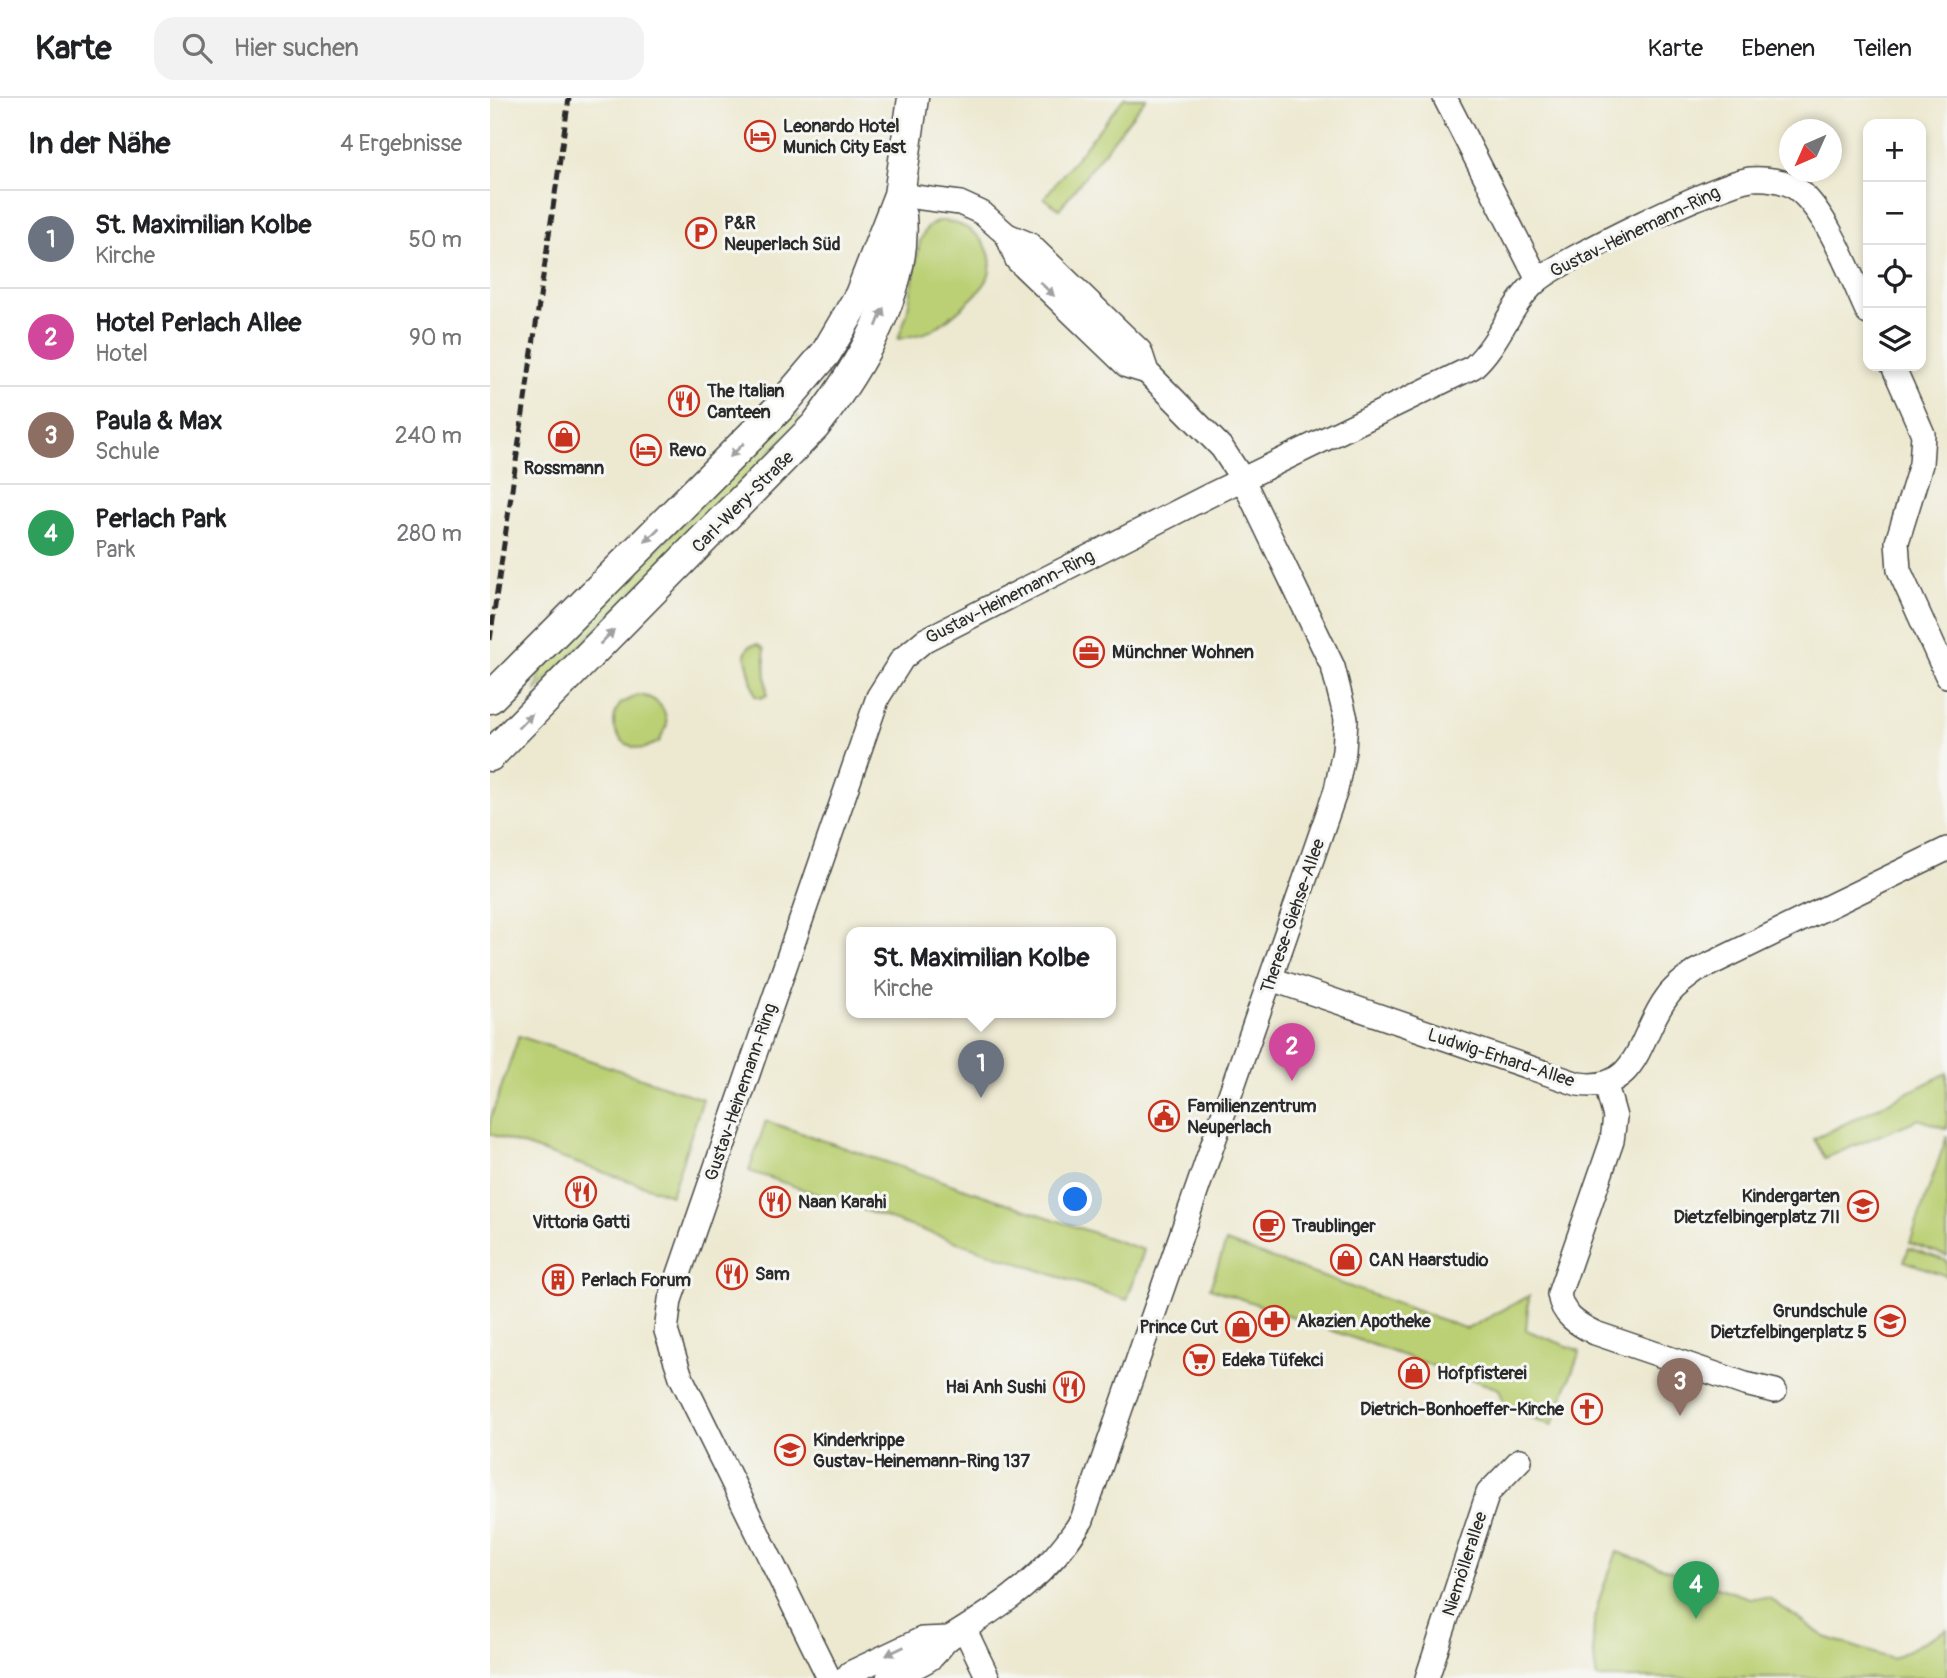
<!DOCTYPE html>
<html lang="de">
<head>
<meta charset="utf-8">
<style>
  body { margin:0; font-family:Pangolin,sans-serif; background:#f2f2f2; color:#202124 }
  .controls { position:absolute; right:21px; top:21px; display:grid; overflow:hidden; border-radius:14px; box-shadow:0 4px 10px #0003 }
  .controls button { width:63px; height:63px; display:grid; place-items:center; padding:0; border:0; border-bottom:2px solid #e0e0e0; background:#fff; color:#202124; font:35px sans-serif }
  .compass { position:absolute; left:1289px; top:21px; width:63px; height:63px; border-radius:50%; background:#fff; box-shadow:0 4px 10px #0003; rotate:225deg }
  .you { position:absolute; left:586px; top:1102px; width:24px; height:24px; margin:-18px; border:5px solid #fff; border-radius:50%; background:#1a73e8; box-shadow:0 0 0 10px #1a73e833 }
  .badge { display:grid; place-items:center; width:46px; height:46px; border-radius:50%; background:#0b8043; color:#fff; font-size:23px; font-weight:700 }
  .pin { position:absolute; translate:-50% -58px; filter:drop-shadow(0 2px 4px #0008) }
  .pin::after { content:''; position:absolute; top:37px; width:24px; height:21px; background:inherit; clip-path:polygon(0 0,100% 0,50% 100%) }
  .popup { position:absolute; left:356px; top:829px; width:270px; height:91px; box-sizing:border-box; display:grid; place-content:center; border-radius:14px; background:#fff; filter:drop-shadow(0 2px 5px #0005); font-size:23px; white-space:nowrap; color:#757577 }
  .popup b { font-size:26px; color:#202124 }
  .popup::after { content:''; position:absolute; left:50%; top:100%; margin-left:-14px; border:14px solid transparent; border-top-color:#fff }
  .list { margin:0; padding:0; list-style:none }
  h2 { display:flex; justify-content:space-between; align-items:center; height:91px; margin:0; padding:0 28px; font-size:30px }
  h2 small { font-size:23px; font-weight:400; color:#757577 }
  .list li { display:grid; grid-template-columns:46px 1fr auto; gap:21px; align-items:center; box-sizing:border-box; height:98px; padding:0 28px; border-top:2px solid #e0e0e0 }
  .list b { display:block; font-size:26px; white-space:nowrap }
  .list p { margin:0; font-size:23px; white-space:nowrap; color:#757577 }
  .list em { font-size:23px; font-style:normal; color:#757577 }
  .icon { flex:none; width:38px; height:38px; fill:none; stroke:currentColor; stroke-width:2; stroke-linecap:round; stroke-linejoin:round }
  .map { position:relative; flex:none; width:1457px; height:1580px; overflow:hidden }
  header { display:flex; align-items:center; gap:42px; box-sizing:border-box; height:98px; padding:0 35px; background:#fff; border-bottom:2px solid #e0e0e0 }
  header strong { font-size:33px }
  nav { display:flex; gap:38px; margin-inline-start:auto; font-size:24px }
  .search { width:490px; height:63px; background:#f2f2f2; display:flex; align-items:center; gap:18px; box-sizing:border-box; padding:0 24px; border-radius:21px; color:#757577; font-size:26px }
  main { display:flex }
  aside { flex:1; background:#fff }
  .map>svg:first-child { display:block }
  .green { fill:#bbd074; stroke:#737e50; stroke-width:2 }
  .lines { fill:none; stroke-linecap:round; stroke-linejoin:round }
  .minor-casing { stroke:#484844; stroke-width:26 }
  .major-casing { stroke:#484844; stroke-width:33 }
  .minor { stroke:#fff; stroke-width:23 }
  .major { stroke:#fff; stroke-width:30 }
  .rail { stroke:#2b2b2b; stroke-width:5; stroke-dasharray:10 5; stroke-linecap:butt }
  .oneway { fill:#a0a0a0 }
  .labels { text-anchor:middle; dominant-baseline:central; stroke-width:6; stroke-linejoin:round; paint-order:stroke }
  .poi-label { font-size:18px; font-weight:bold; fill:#2b2b2b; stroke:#f6f6f2; text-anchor:start }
  .street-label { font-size:18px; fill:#2b2b2b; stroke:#f6f6f2 }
</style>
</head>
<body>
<header>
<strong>Karte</strong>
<div class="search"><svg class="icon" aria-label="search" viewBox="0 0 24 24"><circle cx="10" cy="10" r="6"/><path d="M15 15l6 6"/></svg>Hier suchen</div>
<nav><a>Karte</a><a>Ebenen</a><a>Teilen</a></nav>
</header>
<main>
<aside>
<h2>In der Nähe<small>4 Ergebnisse</small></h2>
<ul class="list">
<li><span class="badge" style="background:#6b7280">1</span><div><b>St. Maximilian Kolbe</b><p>Kirche</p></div><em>50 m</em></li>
<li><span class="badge" style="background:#d1479c">2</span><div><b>Hotel Perlach Allee</b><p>Hotel</p></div><em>90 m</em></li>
<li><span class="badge" style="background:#8d6e63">3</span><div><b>Paula &amp; Max</b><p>Schule</p></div><em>240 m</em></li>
<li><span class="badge" style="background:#2e9e5b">4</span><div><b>Perlach Park</b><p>Park</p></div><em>280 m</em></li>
</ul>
</aside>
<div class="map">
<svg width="1457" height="1580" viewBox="0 0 1457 1580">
  <rect width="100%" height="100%" fill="#f6f6f2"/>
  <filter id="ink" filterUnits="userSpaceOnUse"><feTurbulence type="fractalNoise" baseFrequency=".0143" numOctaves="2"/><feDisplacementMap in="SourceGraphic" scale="14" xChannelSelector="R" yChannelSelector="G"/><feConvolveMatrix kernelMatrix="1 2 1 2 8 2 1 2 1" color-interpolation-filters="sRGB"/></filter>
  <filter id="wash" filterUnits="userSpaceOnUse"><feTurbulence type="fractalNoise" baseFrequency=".00686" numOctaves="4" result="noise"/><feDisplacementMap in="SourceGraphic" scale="28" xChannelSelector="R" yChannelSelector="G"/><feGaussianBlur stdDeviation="1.57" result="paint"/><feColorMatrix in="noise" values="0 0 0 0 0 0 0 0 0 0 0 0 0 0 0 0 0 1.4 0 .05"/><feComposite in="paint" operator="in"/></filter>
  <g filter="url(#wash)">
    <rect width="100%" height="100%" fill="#ede9d1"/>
    <!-- green -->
    <g class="green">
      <path d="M 634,0 L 656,0 L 569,111 L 554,100 Z"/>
      <path d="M 447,123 C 477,121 512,149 497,182 C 490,196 454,226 440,233 C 430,237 418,239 408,241 L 417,216 L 430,143 L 436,131 Z"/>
      <path d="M 304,313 L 311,322 L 46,593 L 52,567 Z"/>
      <path d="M 267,546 L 274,551 L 277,597 L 271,600 L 265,598 L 255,556 L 259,548 Z"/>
      <path d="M 148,597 C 166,599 176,609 177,627 L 169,644 L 153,651 C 127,648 116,626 131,605 Z"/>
      <path d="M 29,938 L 213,1001 L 181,1097 L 0,1036 L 0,1022 Z"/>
      <path d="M 1457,975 L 1457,1031 L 1429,1021 L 1335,1060 L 1324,1041 Z"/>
      <path d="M 276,1023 L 654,1152 L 637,1202 L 259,1073 Z"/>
      <path d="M 1457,1038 L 1457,1158 L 1420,1145 Z"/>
      <path d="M 736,1144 L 977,1231 L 1039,1198 L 1036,1232 L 1090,1253 L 1062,1327 L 1016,1310 L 1009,1291 L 720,1190 Z"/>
      <path d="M 1419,1150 L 1457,1163 L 1457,1178 L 1414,1163 Z"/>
      <path d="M 1127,1454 L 1259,1500 L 1279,1500 L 1335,1539 L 1402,1561 L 1457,1531 L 1457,1580 L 1107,1580 C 1097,1523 1107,1506 1127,1454 Z"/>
    </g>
  </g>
  <g filter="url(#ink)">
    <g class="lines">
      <!-- minor casing -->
      <g class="minor-casing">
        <g id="minor">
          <path d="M 955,0 L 1048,182"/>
          <path d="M 409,97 L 470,105 L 492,115 L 517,137 L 527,162 L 637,268 L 657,274"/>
          <path d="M 1403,268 L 1433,336 L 1431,366 L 1407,444 L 1409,472 L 1457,578"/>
          <path d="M 781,881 L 1088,986 C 1150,995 1148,937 1177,899 C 1184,888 1196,881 1206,873 L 1457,751"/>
          <path d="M 1116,987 L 1125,1019 L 1122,1043 L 1069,1196 C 1072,1217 1087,1226 1105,1235 L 1255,1286 L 1285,1293"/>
          <path d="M 475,1532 L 498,1580"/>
          <path d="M 339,1580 L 191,1279 L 176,1233 L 180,1202 L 388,599 L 412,561 L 435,542 L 720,397 L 983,269 C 1010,245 1019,208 1046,184 C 1070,162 1229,85 1261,81 C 1275,80 1295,82 1307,91 C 1339,116 1361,179 1378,215"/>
          <path d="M 356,1580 L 360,1575 L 432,1541 L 459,1540"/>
          <path d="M 398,1580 C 412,1574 431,1568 442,1559 C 449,1553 453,1544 461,1539 C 516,1505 557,1478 592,1422 L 846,692 L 854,653 L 856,621 L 843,569 L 753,382 L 732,350 L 657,274 L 650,253 L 539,146 L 517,137"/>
          <path d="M 937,1580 L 998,1395 L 1030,1362"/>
        </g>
      </g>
      <!-- major casing -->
      <g class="major-casing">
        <g id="major">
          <path d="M 0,600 L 290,309 L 336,255 L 370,197 L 409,97 L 423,0"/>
          <path d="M 0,658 L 325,328 C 367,273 418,191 411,118"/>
        </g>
      </g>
      <!-- minor -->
      <use href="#minor" class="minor"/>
      <!-- major -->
      <use href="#major" class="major"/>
      <!-- rail -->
      <path class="rail" d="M 0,542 L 79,0"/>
    </g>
    <!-- one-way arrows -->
    <defs><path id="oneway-solid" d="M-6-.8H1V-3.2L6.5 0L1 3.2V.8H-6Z" transform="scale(1.75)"/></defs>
    <g class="oneway">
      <use href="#oneway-solid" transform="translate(557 191) rotate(44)"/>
      <use href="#oneway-solid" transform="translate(390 219) rotate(-68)"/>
      <use href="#oneway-solid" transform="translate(247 352) rotate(135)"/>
      <use href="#oneway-solid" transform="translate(162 437) rotate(135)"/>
      <use href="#oneway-solid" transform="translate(117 539) rotate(-45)"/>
      <use href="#oneway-solid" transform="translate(35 623) rotate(-45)"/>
      <use href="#oneway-solid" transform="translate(405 1553) rotate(154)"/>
    </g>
  </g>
  <!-- icons -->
  <defs>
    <g id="hotel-ring" transform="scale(1.575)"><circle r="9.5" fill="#f6f6f2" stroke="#c8321e" stroke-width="1.5"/><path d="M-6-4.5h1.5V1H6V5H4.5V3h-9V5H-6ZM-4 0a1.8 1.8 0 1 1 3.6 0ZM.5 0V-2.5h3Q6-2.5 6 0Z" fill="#c8321e"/></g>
    <g id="parking-ring" transform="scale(1.575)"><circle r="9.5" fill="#f6f6f2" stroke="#c8321e" stroke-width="1.5"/><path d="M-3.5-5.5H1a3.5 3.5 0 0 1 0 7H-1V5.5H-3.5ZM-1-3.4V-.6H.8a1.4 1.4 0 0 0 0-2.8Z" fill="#c8321e"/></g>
    <g id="restaurant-ring" transform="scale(1.575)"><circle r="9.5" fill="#f6f6f2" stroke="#c8321e" stroke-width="1.5"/><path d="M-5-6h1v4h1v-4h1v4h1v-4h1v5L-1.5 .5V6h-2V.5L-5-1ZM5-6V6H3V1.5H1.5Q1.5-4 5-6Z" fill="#c8321e"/></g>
    <g id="shop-ring" transform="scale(1.575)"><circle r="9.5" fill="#f6f6f2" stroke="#c8321e" stroke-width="1.5"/><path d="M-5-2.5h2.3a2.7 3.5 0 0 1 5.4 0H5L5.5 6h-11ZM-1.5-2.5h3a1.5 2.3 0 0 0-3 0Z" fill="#c8321e"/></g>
    <g id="office-ring" transform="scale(1.575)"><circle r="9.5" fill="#f6f6f2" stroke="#c8321e" stroke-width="1.5"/><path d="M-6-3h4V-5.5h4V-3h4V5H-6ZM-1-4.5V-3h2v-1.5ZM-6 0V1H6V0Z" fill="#c8321e"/></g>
    <g id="civic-ring" transform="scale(1.575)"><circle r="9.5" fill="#f6f6f2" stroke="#c8321e" stroke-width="1.5"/><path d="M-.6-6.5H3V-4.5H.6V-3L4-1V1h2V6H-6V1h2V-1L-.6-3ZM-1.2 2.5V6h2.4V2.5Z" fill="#c8321e"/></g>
    <g id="school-ring" transform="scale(1.575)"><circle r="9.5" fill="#f6f6f2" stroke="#c8321e" stroke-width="1.5"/><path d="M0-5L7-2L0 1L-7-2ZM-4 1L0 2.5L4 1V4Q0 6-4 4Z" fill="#c8321e"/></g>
    <g id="cafe-ring" transform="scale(1.575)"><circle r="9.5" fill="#f6f6f2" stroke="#c8321e" stroke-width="1.5"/><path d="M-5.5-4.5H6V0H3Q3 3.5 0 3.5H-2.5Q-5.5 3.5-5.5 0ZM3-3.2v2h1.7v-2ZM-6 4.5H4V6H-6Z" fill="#c8321e"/></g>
    <g id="building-ring" transform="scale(1.575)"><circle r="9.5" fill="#f6f6f2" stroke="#c8321e" stroke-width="1.5"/><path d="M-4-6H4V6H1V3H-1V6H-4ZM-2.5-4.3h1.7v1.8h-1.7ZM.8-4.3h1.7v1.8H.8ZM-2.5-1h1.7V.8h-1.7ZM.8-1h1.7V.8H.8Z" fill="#c8321e"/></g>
    <g id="pharmacy-ring" transform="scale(1.575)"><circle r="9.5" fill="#f6f6f2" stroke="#c8321e" stroke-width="1.5"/><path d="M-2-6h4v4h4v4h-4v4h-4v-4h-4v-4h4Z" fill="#c8321e"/></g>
    <g id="supermarket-ring" transform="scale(1.575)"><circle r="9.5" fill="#f6f6f2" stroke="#c8321e" stroke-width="1.5"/><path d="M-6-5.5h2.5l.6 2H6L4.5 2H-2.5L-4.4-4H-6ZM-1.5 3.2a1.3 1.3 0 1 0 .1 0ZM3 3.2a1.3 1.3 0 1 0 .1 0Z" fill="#c8321e"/></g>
    <g id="church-ring" transform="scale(1.575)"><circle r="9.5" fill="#f6f6f2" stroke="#c8321e" stroke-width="1.5"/><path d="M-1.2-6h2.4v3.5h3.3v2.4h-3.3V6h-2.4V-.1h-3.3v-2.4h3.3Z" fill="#c8321e"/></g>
  </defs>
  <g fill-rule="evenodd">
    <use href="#hotel-ring" x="270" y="38"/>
    <use href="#parking-ring" x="211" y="135"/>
    <use href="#restaurant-ring" x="194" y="303"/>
    <use href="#shop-ring" x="74" y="339"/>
    <use href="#hotel-ring" x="156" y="352"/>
    <use href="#office-ring" x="599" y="554"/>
    <use href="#civic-ring" x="674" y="1018"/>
    <use href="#restaurant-ring" x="91" y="1094"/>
    <use href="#restaurant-ring" x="285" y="1104"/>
    <use href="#school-ring" x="1373" y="1108"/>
    <use href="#cafe-ring" x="779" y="1128"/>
    <use href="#shop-ring" x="856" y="1162"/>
    <use href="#restaurant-ring" x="242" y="1176"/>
    <use href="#building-ring" x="68" y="1182"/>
    <use href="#pharmacy-ring" x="784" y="1223"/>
    <use href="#school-ring" x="1400" y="1223"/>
    <use href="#shop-ring" x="751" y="1229"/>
    <use href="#supermarket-ring" x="709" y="1262"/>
    <use href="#shop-ring" x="924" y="1275"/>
    <use href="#restaurant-ring" x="579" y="1289"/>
    <use href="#church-ring" x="1097" y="1311"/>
    <use href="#school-ring" x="300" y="1352"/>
  </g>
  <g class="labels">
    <!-- poi labels -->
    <g class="poi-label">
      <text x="293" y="28">Leonardo Hotel<tspan x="293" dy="21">Munich City East</tspan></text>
      <text x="234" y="125">P&amp;R<tspan x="234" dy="21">Neuperlach Süd</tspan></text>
      <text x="217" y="293">The Italian<tspan x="217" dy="21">Canteen</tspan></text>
      <text x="179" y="352">Revo</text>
      <text x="74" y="370" text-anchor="middle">Rossmann</text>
      <text x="622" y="554">Münchner Wohnen</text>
      <text x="697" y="1008">Familienzentrum<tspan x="697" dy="21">Neuperlach</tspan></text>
      <text x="1350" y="1098" text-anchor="end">Kindergarten<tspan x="1350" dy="21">Dietzfelbingerplatz 7II</tspan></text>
      <text x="308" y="1104">Naan Karahi</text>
      <text x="91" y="1124" text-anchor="middle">Vittoria Gatti</text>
      <text x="802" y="1128">Traublinger</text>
      <text x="879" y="1162">CAN Haarstudio</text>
      <text x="265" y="1176">Sam</text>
      <text x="91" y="1182">Perlach Forum</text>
      <text x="1377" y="1213" text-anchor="end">Grundschule<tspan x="1377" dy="21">Dietzfelbingerplatz 5</tspan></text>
      <text x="807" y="1223">Akazien Apotheke</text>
      <text x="728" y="1229" text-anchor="end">Prince Cut</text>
      <text x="732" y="1262">Edeka Tüfekci</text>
      <text x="947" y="1275">Hofpfisterei</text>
      <text x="556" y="1289" text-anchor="end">Hai Anh Sushi</text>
      <text x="1074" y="1311" text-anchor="end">Dietrich-Bonhoeffer-Kirche</text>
      <text x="323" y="1342">Kinderkrippe<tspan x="323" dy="21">Gustav-Heinemann-Ring 137</tspan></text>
    </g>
    <!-- street labels -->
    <g class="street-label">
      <text transform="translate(1145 134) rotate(-26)">Gustav-Heinemann-Ring</text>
      <text transform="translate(253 404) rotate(-45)">Carl-Wery-Straße</text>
      <text transform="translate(520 499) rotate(-27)">Gustav-Heinemann-Ring</text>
      <text transform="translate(803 818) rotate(-71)">Therese-Giehse-Allee</text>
      <text transform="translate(1011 960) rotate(18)">Ludwig-Erhard-Allee</text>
      <text transform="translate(251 994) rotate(-71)">Gustav-Heinemann-Ring</text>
      <text transform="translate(975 1466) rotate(-72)">Niemöllerallee</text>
    </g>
  </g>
</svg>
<div class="controls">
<button>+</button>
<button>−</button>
<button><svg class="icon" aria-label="locate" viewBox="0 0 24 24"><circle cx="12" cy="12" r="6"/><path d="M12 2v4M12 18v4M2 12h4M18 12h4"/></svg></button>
<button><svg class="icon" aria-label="layers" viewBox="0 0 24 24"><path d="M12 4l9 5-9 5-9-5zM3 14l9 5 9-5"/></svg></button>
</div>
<svg class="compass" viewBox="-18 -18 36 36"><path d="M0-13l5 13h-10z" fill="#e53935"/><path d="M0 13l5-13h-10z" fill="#757577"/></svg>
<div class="you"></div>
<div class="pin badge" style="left:491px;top:1000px;background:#6b7280">1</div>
<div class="popup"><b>St. Maximilian Kolbe</b>Kirche</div>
<div class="pin badge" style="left:802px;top:983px;background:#d1479c">2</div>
<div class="pin badge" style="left:1190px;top:1318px;background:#8d6e63">3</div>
<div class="pin badge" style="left:1206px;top:1521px;background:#2e9e5b">4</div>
</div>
</main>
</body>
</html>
